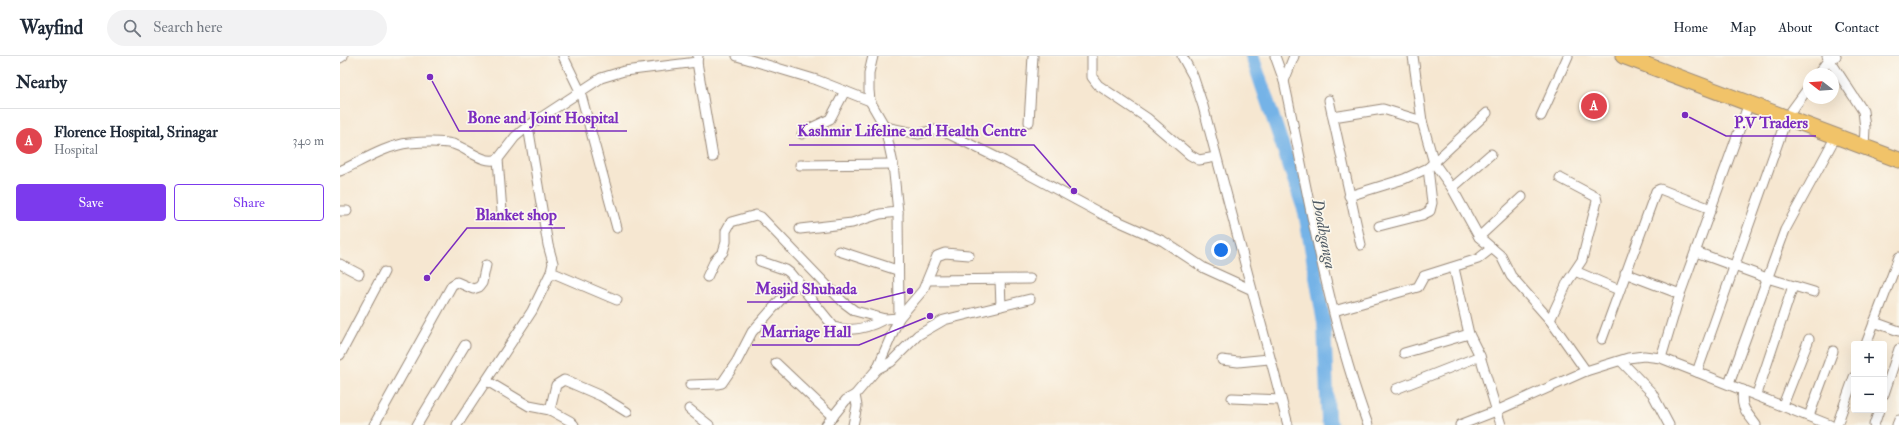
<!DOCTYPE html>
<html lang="en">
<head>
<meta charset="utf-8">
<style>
  body { margin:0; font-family:"IM FELL Double Pica",serif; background:#f2f2f3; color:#1f2937 }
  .controls { position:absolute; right:12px; bottom:12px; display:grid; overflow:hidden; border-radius:4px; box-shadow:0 4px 16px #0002 }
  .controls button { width:36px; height:36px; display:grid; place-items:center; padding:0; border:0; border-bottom:1px solid #e0e1e3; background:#fff; color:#1f2937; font:20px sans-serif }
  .compass { position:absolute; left:1463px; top:12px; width:36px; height:36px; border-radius:50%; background:#fff; box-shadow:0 4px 16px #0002; rotate:287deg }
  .you { position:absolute; left:881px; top:194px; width:14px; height:14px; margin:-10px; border:3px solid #fff; border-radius:50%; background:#1a73e8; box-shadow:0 0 0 6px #1a73e833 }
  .badge { display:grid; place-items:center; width:26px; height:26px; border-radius:50%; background:#7c3aed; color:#fff; font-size:13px; font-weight:700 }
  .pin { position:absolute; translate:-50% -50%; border:2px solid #fff; box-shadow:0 1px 4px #0006 }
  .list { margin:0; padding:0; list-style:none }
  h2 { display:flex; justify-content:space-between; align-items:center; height:52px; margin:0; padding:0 16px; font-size:17px }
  h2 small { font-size:13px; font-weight:400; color:#747a83 }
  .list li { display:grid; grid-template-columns:26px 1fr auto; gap:12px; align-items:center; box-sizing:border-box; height:64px; padding:0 16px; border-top:1px solid #e0e1e3 }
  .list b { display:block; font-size:15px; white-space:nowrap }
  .list p { margin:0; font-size:13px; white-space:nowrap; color:#747a83 }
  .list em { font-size:13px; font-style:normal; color:#747a83 }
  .actions { display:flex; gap:8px; padding:12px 16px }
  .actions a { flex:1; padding:9px 0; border:1px solid #7c3aed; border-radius:4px; text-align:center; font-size:14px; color:#7c3aed }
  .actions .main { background:#7c3aed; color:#fff }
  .icon { flex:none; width:22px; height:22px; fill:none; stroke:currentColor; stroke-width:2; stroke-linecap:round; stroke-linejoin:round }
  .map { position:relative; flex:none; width:1559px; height:369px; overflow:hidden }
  header { display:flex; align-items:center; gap:24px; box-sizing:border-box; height:56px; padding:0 20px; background:#fff; border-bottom:1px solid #e0e1e3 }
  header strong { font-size:19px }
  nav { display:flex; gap:22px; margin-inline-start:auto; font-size:14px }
  .search { width:280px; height:36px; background:#f2f2f3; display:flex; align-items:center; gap:10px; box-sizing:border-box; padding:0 14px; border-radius:22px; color:#747a83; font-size:15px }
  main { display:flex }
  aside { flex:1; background:#fff }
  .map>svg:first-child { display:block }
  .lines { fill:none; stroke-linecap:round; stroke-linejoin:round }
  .river { stroke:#75b3e7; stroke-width:14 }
  .minor-casing { stroke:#988878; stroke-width:11 }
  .primary-casing { stroke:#988878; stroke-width:17 }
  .minor { stroke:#fff; stroke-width:9 }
  .primary { stroke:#f1c369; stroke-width:15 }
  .labels { text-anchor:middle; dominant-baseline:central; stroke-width:3.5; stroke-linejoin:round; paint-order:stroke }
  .water-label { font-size:16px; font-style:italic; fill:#4f5a64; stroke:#fbf7ec }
  .leader { fill:none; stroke:#7b2cbf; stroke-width:1.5 }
  .callout-dot { fill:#7b2cbf; stroke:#fbf7ec; stroke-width:1.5 }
  .callout-label { font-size:16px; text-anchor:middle; font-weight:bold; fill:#7b2cbf; stroke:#fbf7ec; stroke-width:3.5; stroke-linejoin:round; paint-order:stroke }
</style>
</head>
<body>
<header>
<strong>Wayfind</strong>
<div class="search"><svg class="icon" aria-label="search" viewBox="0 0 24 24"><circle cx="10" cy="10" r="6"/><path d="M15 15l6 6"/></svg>Search here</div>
<nav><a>Home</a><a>Map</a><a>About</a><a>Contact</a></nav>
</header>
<main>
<aside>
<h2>Nearby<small></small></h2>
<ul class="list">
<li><span class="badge" style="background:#e0444e">A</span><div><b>Florence Hospital, Srinagar</b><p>Hospital</p></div><em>340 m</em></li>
</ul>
<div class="actions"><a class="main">Save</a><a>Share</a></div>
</aside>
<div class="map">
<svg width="1559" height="369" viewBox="0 0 1559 369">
  <rect width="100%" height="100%" fill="#fbf7ec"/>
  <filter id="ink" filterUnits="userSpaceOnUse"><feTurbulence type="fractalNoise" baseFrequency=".025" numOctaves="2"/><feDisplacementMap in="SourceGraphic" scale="8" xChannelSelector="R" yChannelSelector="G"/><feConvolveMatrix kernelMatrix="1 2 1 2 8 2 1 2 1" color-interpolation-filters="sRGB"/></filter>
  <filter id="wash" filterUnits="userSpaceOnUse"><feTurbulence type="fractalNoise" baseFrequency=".012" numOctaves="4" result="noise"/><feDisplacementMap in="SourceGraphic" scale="16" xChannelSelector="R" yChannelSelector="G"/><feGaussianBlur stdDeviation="0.9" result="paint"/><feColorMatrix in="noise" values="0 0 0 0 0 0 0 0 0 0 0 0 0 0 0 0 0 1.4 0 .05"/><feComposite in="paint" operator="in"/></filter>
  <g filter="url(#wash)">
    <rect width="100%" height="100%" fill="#f6e7d1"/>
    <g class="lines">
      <!-- river -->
      <path class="river" d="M 912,0 L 965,156 L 984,267 L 988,363 L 991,369"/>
    </g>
  </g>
  <g filter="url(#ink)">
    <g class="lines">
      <!-- minor casing -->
      <g class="minor-casing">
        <g id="minor">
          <path d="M 223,0 L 240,35 L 277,172"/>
          <path d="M 397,0 L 477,24 L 530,45"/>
          <path d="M 752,0 L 752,21 L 758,29 L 807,62 L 850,99 L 859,104 L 876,101"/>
          <path d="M 842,0 L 853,20 L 863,50 L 948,369"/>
          <path d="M 935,0 L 944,25 C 969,140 987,258 1028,369"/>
          <path d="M 1073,0 L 1082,65 L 1094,107 L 1112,132 L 1139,181 L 1161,200 L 1171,220 L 1210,264 L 1246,315"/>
          <path d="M 1487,0 L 1523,55 L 1525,72 L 1524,91"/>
          <path d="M 0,2 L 3,0"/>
          <path d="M 357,6 L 373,101"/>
          <path d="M 1478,18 L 1489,3 L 1496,0"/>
          <path d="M 944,25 L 954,0"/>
          <path d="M 989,44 L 1021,189"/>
          <path d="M 1201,60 L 1228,0"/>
          <path d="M 993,61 L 1043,53 L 1082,65"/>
          <path d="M 689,66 L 693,0"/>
          <path d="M 545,71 L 579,78 L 593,74 L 605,76 L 664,105 L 762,158 L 823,185 L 864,212 L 910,233"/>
          <path d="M 462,78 L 471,72 L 490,63 L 505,35"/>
          <path d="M 460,109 L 553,108"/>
          <path d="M 0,115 C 20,106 47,89 69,87 C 82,86 100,85 113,88 C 127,92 144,109 158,103"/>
          <path d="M 1112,132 L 1151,98"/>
          <path d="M 1009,140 L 1064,123 L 1088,112 L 1147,57"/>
          <path d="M 0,155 L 7,155"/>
          <path d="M 162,156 L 158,103 L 175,81 L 188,70 L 261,22 L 284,15 L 357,6 L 358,0"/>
          <path d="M 1039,170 L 1082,159 L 1090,155 L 1092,147 L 1088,112"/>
          <path d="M 460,173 L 512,167 L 540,158 L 558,156"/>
          <path d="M 1139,181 L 1182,141"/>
          <path d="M 499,195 L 557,214"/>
          <path d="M 1356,196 L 1427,222 L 1474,236"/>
          <path d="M 420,205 L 446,214 L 450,217 L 494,271 C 511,277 530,271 545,263"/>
          <path d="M 0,208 L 19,218"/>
          <path d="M 1114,212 L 1129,278 L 1140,300 L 1161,369"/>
          <path d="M 1235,215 L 1279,234"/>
          <path d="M 211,216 L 277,244"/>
          <path d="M 1285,217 L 1340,238"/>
          <path d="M 367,221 L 375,204 L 383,196 L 386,186 L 386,175 L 391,166 L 416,159 L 421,161 L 503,246 L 515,255 L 545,263 L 559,262 L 583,234 L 597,200 L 605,197 L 629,199"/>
          <path d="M 588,224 L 690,223"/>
          <path d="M 660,224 L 661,250"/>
          <path d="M 994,255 L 1078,231 L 1084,220 L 1138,203 L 1152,192"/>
          <path d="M 1210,264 L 1228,225 L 1242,204 L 1257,145 L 1256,141 L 1220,122"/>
          <path d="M 1534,266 L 1559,275"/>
          <path d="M 1262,283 L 1316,135 L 1320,133 L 1371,153"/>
          <path d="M 1526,288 L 1559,201"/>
          <path d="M 1064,297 L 1129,278"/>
          <path d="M 0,299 L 44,216"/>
          <path d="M 1321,302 L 1340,238 L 1409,47"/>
          <path d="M 882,304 L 898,306 L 929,303"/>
          <path d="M 1281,305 L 1312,337 L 1329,369"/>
          <path d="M 436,307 L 493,361"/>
          <path d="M 537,313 L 551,306 L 578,279 L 604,264 L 690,243"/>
          <path d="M 1357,316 L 1447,61 L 1469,31"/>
          <path d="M 147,325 L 189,350 L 210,354 L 216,329 L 224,324 L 261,340 L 287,356"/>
          <path d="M 1389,328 L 1445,174 L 1496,80"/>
          <path d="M 350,329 L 377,328 L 382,327 L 397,305 L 412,276 L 458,224"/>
          <path d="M 1056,333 L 1140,300"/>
          <path d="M 1403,334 C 1400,352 1406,355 1416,369"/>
          <path d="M 1417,338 L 1453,230"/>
          <path d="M 1544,338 L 1559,293"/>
          <path d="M 892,342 L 940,344"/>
          <path d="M 1443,349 L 1469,283"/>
          <path d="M 349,353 L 369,369"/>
          <path d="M 210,354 L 230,365 L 234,369"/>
          <path d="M 1469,360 L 1493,295"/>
          <path d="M 34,369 L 112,229 L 117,226 L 133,233 L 139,231 L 142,227 L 146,209"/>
          <path d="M 77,369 L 125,289"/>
          <path d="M 117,369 L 192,255 L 211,216 L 213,207 L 208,189 L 188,70"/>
          <path d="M 486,369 L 506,344 L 515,339"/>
          <path d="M 513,369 L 517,350 L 515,339 L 537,313 L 559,262 L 558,156 L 553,108 L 545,71 L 530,45 L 529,34 L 529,17 L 533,0"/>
          <path d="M 1120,369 L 1156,355 L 1246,315 L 1288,302 L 1304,300 L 1321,302 L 1357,316 L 1490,369"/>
          <path d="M 1497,369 L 1514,321"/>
          <path d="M 1534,369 L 1539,354"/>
          <path d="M 1557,369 L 1559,364"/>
        </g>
      </g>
      <!-- primary casing -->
      <g class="primary-casing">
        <path id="primary" d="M 1283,0 L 1559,104"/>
      </g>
      <!-- minor -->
      <use href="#minor" class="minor"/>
      <!-- primary -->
      <use href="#primary" class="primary"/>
    </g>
  </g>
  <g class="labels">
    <!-- water labels -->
    <g class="water-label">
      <text transform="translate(984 178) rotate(79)">Doodhganga</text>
    </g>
  </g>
  <!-- callouts -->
  <path class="leader" d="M90 21L119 75H287M1345 59L1386 80H1476M734 135L694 89H449M87 222L127 172H225M570 235L525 246H407M590 260L519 289H412"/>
  <g class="callout-dot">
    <circle cx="90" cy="21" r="4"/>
    <circle cx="1345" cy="59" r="4"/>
    <circle cx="734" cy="135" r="4"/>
    <circle cx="87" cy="222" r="4"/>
    <circle cx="570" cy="235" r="4"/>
    <circle cx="590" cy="260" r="4"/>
  </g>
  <g class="callout-label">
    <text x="203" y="67">Bone and Joint Hospital</text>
    <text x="1431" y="72">P.V Traders</text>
    <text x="572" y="80">Kashmir Lifeline and Health Centre</text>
    <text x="176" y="164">Blanket shop</text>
    <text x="466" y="238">Masjid Shuhada</text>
    <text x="466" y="281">Marriage Hall</text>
  </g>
</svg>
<div class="controls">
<button>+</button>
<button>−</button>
</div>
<svg class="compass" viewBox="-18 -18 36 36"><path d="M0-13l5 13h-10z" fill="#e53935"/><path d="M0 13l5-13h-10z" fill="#747a83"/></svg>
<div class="you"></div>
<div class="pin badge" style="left:1254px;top:50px;background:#e0444e">A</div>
</div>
</main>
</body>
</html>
